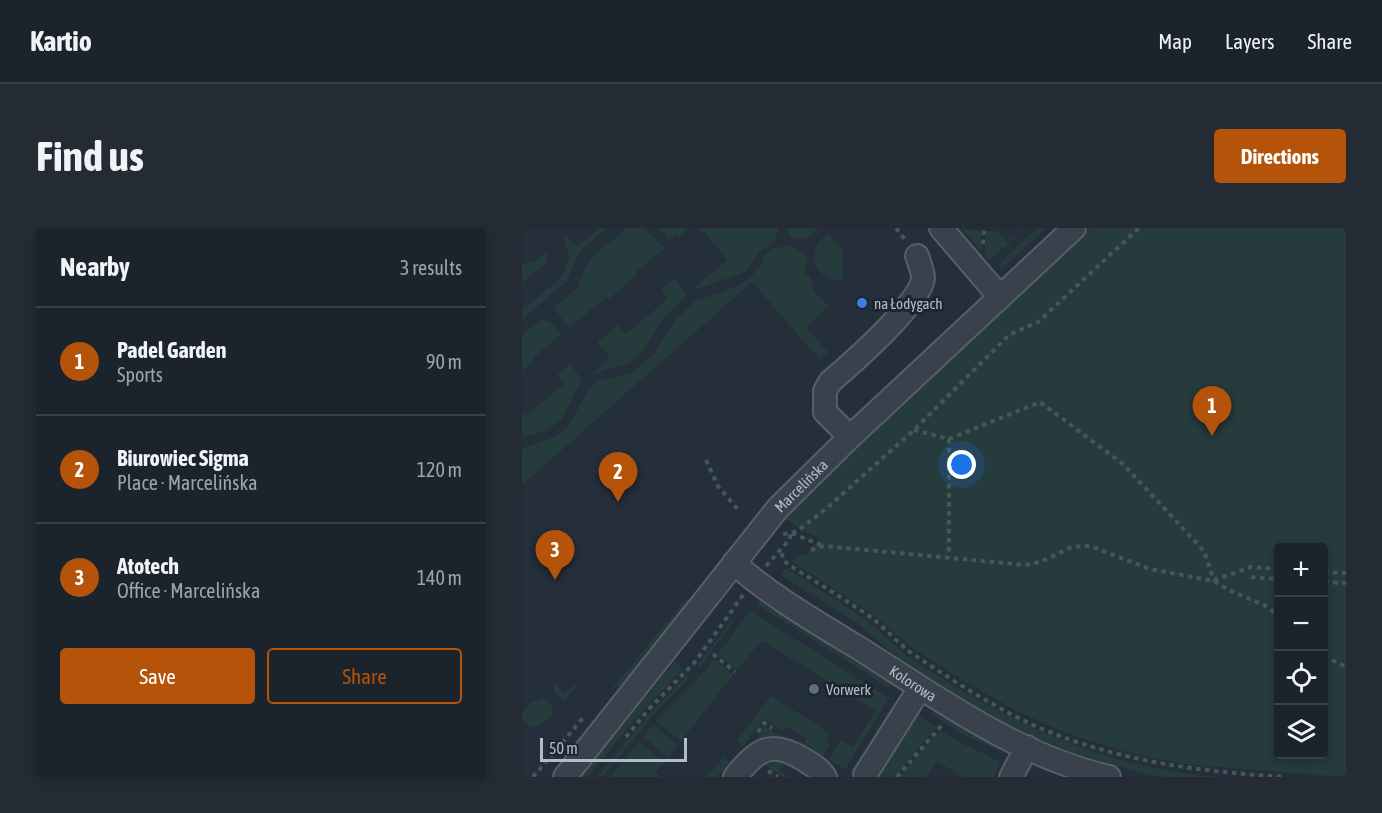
<!DOCTYPE html>
<html lang="en">
<head>
<meta charset="utf-8">
<style>
  body { margin:0; font-family:"Asap Condensed",sans-serif; background:#242b34; color:#f1f3f6 }
  .controls { position:absolute; right:18px; bottom:18px; display:grid; overflow:hidden; border-radius:6px; box-shadow:0 3px 9px #0003 }
  .controls button { width:54px; height:54px; display:grid; place-items:center; padding:0; border:0; border-bottom:2px solid #394048; background:#1b232c; color:#f1f3f6; font:30px sans-serif }
  .scale { position:absolute; left:18px; bottom:15px; width:147px; box-sizing:border-box; padding-left:6px; border:3px solid #b4bcc7; border-top:0; font-size:16px; line-height:21px; white-space:nowrap; color:#b4bcc7; -webkit-text-stroke:4px #1d2630; paint-order:stroke }
  .you { position:absolute; left:440px; top:237px; width:21px; height:21px; margin:-15px; border:4px solid #fff; border-radius:50%; background:#1a73e8; box-shadow:0 0 0 9px #1a73e833 }
  .badge { display:grid; place-items:center; width:39px; height:39px; border-radius:50%; background:#b45309; color:#fff; font-size:20px; font-weight:700 }
  .pin { position:absolute; translate:-50% -50px; filter:drop-shadow(0 2px 3px #0008) }
  .pin::after { content:''; position:absolute; top:32px; width:21px; height:18px; background:inherit; clip-path:polygon(0 0,100% 0,50% 100%) }
  .list { margin:0; padding:0; list-style:none }
  h2 { display:flex; justify-content:space-between; align-items:center; height:78px; margin:0; padding:0 24px; font-size:26px }
  h2 small { font-size:20px; font-weight:400; color:#a0a4a9 }
  .list li { display:grid; grid-template-columns:39px 1fr auto; gap:18px; align-items:center; box-sizing:border-box; height:108px; padding:0 24px; border-top:2px solid #394048 }
  .list b { display:block; font-size:22px; white-space:nowrap }
  .list p { margin:0; font-size:20px; white-space:nowrap; color:#a0a4a9 }
  .list em { font-size:20px; font-style:normal; color:#a0a4a9 }
  .actions { display:flex; gap:12px; padding:18px 24px }
  .actions a { flex:1; padding:14px 0; border:2px solid #b45309; border-radius:6px; text-align:center; font-size:21px; color:#b45309 }
  .actions .main { background:#b45309; color:#fff }
  .icon { flex:none; width:33px; height:33px; fill:none; stroke:currentColor; stroke-width:2; stroke-linecap:round; stroke-linejoin:round }
  .map { position:relative; flex:none; width:824px; height:549px; overflow:hidden; border-radius:6px }
  header { display:flex; align-items:center; gap:36px; box-sizing:border-box; height:84px; padding:0 30px; background:#1b232c; border-bottom:2px solid #394048 }
  header strong { font-size:28px }
  nav { display:flex; gap:33px; margin-inline-start:auto; font-size:21px }
  .intro { display:flex; align-items:center; justify-content:space-between; box-sizing:border-box; height:144px; padding:0 36px }
  h1 { margin:0; font-size:42px }
  .button { padding:15px 27px; border-radius:6px; background:#b45309; color:#fff; font-size:21px; font-weight:700 }
  main { display:flex; gap:36px; padding:0 36px }
  aside { flex:1; background:#1b232c; border-radius:6px; box-shadow:0 3px 9px #0003 }
  .map>svg:first-child { display:block }
  .green { fill:#263b3c; fill-rule:evenodd }
  .lines { fill:none; stroke-linecap:round; stroke-linejoin:round }
  .minor-casing { stroke:#565f69; stroke-width:26 }
  .path { stroke:#445859; stroke-width:4; stroke-dasharray:4.5 4.5; stroke-linecap:butt }
  .minor { stroke:#38414c; stroke-width:22 }
  .shop-dot { fill:#3f7fe0; stroke:#1d2630; stroke-width:2 }
  .service-dot { fill:#5c6f8a; stroke:#1d2630; stroke-width:2 }
  .labels { text-anchor:middle; dominant-baseline:central; stroke-width:6; stroke-linejoin:round; paint-order:stroke }
  .poi-label { font-size:15px; fill:#b4bcc7; stroke:#1d2630; text-anchor:start }
  .street-label { font-size:15px; fill:#b4bcc7; stroke:#1d2630 }
</style>
</head>
<body>
<header>
<strong>Kartio</strong>
<nav><a>Map</a><a>Layers</a><a>Share</a></nav>
</header>
<div class="intro"><h1>Find us</h1><a class="button">Directions</a></div>
<main>
<aside>
<h2>Nearby<small>3 results</small></h2>
<ul class="list">
<li><span class="badge">1</span><div><b>Padel Garden</b><p>Sports</p></div><em>90 m</em></li>
<li><span class="badge">2</span><div><b>Biurowiec Sigma</b><p>Place · Marcelińska</p></div><em>120 m</em></li>
<li><span class="badge">3</span><div><b>Atotech</b><p>Office · Marcelińska</p></div><em>140 m</em></li>
</ul>
<div class="actions"><a class="main">Save</a><a>Share</a></div>
</aside>
<div class="map">
<svg width="824" height="549" viewBox="0 0 824 549">
  <rect width="100%" height="100%" fill="#242f3b"/>
  <!-- green -->
  <g class="green">
    <path d="M 78,0 L 85,0 L 57,24 L 45,53 L 0,91 L 0,82 L 39,50 L 47,30 L 42,10 L 45,8 L 54,19 Z"/>
    <path d="M 105,0 L 122,0 L 143,20 L 114,44 L 115,47 L 87,71 L 84,69 L 47,100 L 32,80 L 55,60 L 64,38 L 71,28 Z"/>
    <path d="M 136,0 L 167,0 L 157,9 L 155,6 L 147,12 Z"/>
    <path d="M 176,0 L 255,0 L 256,3 L 253,13 L 237,24 L 225,43 L 174,62 L 173,59 L 205,32 L 182,4 L 180,5 Z"/>
    <path d="M 264,0 L 297,0 L 283,11 L 270,10 Z"/>
    <path d="M 439,0 L 459,3 L 459,23 Z"/>
    <path d="M 501,0 L 503,0 L 467,33 L 463,28 L 464,3 L 475,3 L 485,14 Z"/>
    <path d="M 515,0 L 524,0 L 480,41 L 478,40 L 479,34 Z"/>
    <path d="M 568,0 L 824,0 L 824,549 L 661,536 L 600,523 L 541,504 L 491,481 L 435,449 L 393,422 L 345,382 L 269,333 L 277,327 L 285,326 L 297,310 L 278,301 L 262,289 L 348,204 L 350,206 L 352,201 L 423,135 L 424,136 L 507,56 L 511,55 L 511,52 L 564,3 L 566,4 ZM 756,320 L 802,320 L 802,526 L 756,526 Z"/>
    <path d="M 306,5 L 322,24 L 320,54 C 291,50 282,24 306,5 Z"/>
    <path d="M 268,17 L 275,21 L 285,29 L 285,35 L 282,46 L 288,49 L 292,63 L 307,78 L 284,100 L 306,124 L 298,132 L 230,54 L 0,257 L 0,221 L 34,208 L 45,200 L 66,163 L 74,154 L 110,145 L 132,126 L 153,92 L 173,73 L 216,58 L 229,49 L 240,34 L 240,30 L 249,21 Z"/>
    <path d="M 26,24 L 24,35 L 0,55 L 0,36 L 11,34 Z"/>
    <path d="M 153,50 L 165,67 L 138,95 L 122,122 L 106,136 L 82,142 L 72,147 L 70,145 L 88,130 L 75,114 L 96,97 L 104,106 L 146,71 L 139,62 Z"/>
    <path d="M 20,92 L 27,93 L 40,106 L 11,130 L 13,132 L 0,143 L 0,107 Z"/>
    <path d="M 48,136 L 60,152 L 39,192 L 26,202 L 0,210 L 0,185 L 4,188 L 42,156 L 35,147 Z"/>
    <path d="M 264,340 C 292,358 321,375 348,395 C 363,406 375,421 390,431 C 485,494 583,541 698,549 L 639,549 L 628,547 L 565,530 L 508,508 L 454,481 L 383,436 L 337,397 L 259,347 Z"/>
    <path d="M 165,370 L 167,372 L 101,458 L 90,461 Z"/>
    <path d="M 238,371 L 368,453 L 374,461 L 369,458 L 366,459 L 234,376 Z"/>
    <path d="M 228,383 L 367,470 L 323,542 L 307,532 L 319,512 L 331,519 L 353,483 L 240,412 L 215,442 L 196,426 Z"/>
    <path d="M 209,393 L 211,394 L 177,440 L 175,438 Z"/>
    <path d="M 192,431 L 211,447 L 159,513 L 134,493 L 183,443 Z"/>
    <path d="M 153,433 L 161,441 L 125,478 L 65,549 L 59,549 Z"/>
    <path d="M 166,447 L 168,449 L 133,485 L 80,549 L 75,549 L 130,483 Z"/>
    <path d="M 31,454 L 42,466 L 53,456 L 54,458 L 42,474 L 32,464 Z"/>
    <path d="M 249,468 L 308,505 L 304,512 L 308,516 L 301,528 L 282,516 L 285,511 L 265,498 L 261,503 L 242,491 L 221,518 L 214,513 Z"/>
    <path d="M 21,470 L 29,475 L 32,485 L 24,493 L 11,500 L 0,492 L 0,485 L 8,475 Z"/>
    <path d="M 372,474 L 376,476 L 335,549 L 328,545 Z"/>
    <path d="M 408,483 L 416,484 L 473,517 L 480,524 L 444,508 L 411,487 Z"/>
    <path d="M 393,486 L 414,499 L 373,549 L 355,549 L 386,500 Z"/>
    <path d="M 131,497 L 156,517 L 146,529 L 121,509 Z"/>
    <path d="M 243,499 L 274,518 L 222,525 Z"/>
    <path d="M 418,502 L 439,515 L 479,534 L 472,549 L 440,549 L 415,533 L 405,549 L 378,549 Z"/>
    <path d="M 117,514 L 142,534 L 133,545 L 139,549 L 88,549 Z"/>
    <path d="M 201,529 L 208,534 L 196,549 L 185,549 Z"/>
    <path d="M 264,530 L 257,543 L 267,549 L 261,549 L 236,533 Z"/>
  </g>
  <g class="lines">
    <!-- minor casing -->
    <g class="minor-casing">
      <g id="minor">
        <path d="M 419,0 L 478,69"/>
        <path d="M 328,209 L 303,184 L 303,163 L 308,154 C 328,137 400,74 401,50 C 401,44 397,34 395,28"/>
        <path id="s1" d="M 212,335 C 250,369 296,395 340,422 C 417,471 496,528 587,549"/>
        <path d="M 343,547 L 398,460"/>
        <path id="s2" d="M 43,549 L 256,280 L 328,209 L 552,0"/>
        <path d="M 213,549 C 235,522 248,511 281,531 C 289,536 297,540 303,549"/>
        <path d="M 489,549 L 505,519"/>
      </g>
    </g>
    <!-- path -->
    <g class="path">
      <path d="M 374,0 L 384,13"/>
      <path d="M 461,16 L 462,0"/>
      <path d="M 392,202 L 427,211 L 518,174 L 601,236 L 682,323 L 692,353"/>
      <path d="M 427,211 L 427,329"/>
      <path d="M 184,232 L 196,258 L 217,283"/>
      <path d="M 270,305 L 301,318"/>
      <path d="M 261,306 L 270,305 L 278,301 L 306,279 L 392,202 L 487,107 L 516,94 L 617,0"/>
      <path d="M 289,322 L 302,318 L 503,337 L 518,334 L 550,319 L 568,318 L 628,341 L 692,353 L 707,362 L 742,377 L 756,387"/>
      <path d="M 260,325 L 261,332 L 267,337 C 294,354 321,370 347,388 C 363,399 376,416 392,427 C 432,453 474,481 518,500 C 599,534 675,543 762,549"/>
      <path d="M 244,338 L 267,312 L 270,304"/>
      <path d="M 802,344 L 824,345"/>
      <path d="M 729,349 L 756,351"/>
      <path d="M 692,352 L 729,339 L 756,341"/>
      <path d="M 802,354 L 824,355"/>
      <path d="M 191,426 L 213,444"/>
      <path d="M 802,428 L 824,439"/>
      <path d="M 236,504 L 242,495 L 250,500"/>
      <path d="M 104,509 L 127,481 L 173,434 L 221,367"/>
      <path d="M 246,543 L 256,549"/>
      <path d="M 11,549 L 61,490"/>
      <path d="M 375,549 L 419,498"/>
    </g>
    <!-- minor -->
    <use href="#minor" class="minor"/>
  </g>
  <!-- markers -->
  <circle class="shop-dot" cx="340" cy="75" r="6"/>
  <circle class="service-dot" cx="292" cy="461" r="6"/>
  <g class="labels">
    <!-- poi labels -->
    <g class="poi-label">
      <text x="352" y="75">na Łodygach</text>
      <text x="304" y="461">Vorwerk</text>
    </g>
    <!-- street labels -->
    <g class="street-label">
      <text stroke="none"><textPath href="#s2" startOffset="375">Marcelińska</textPath></text>
      <text stroke="none"><textPath href="#s1" startOffset="216">Kolorowa</textPath></text>
    </g>
  </g>
</svg>
<div class="controls">
<button>+</button>
<button>−</button>
<button><svg class="icon" aria-label="locate" viewBox="0 0 24 24"><circle cx="12" cy="12" r="6"/><path d="M12 2v4M12 18v4M2 12h4M18 12h4"/></svg></button>
<button><svg class="icon" aria-label="layers" viewBox="0 0 24 24"><path d="M12 4l9 5-9 5-9-5zM3 14l9 5 9-5"/></svg></button>
</div>
<div class="scale">50 m</div>
<div class="you"></div>
<div class="pin badge" style="left:690px;top:208px">1</div>
<div class="pin badge" style="left:96px;top:274px">2</div>
<div class="pin badge" style="left:33px;top:352px">3</div>
</div>
</main>
</body>
</html>
